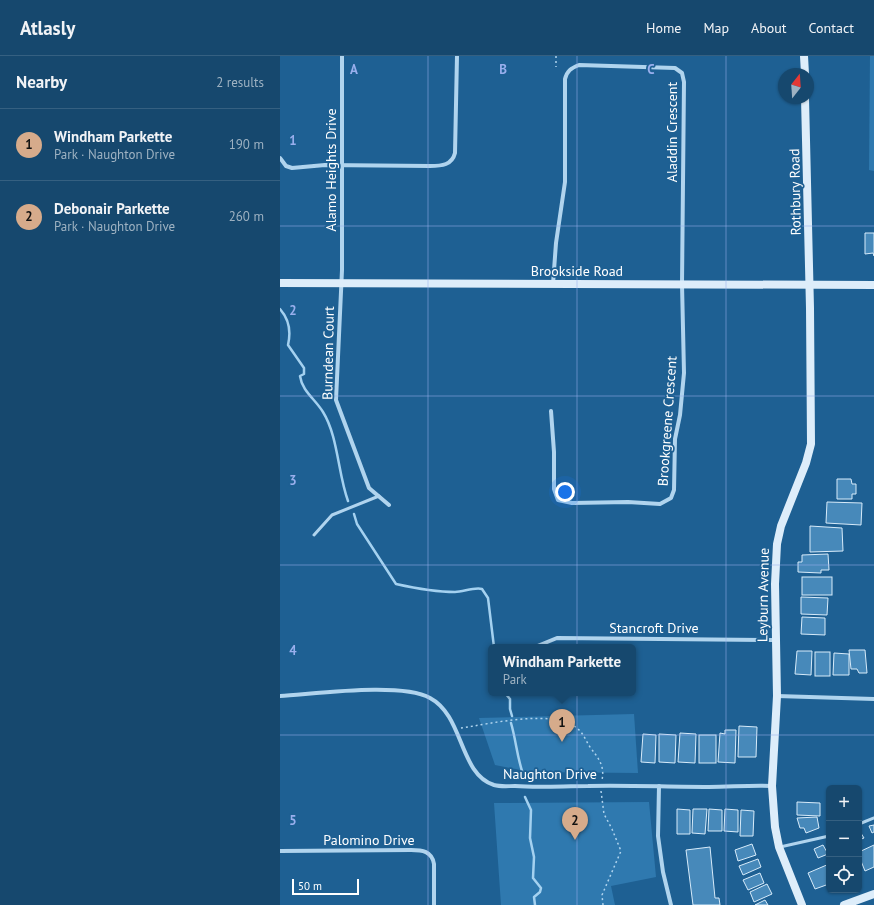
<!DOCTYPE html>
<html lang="en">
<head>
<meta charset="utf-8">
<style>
  body { margin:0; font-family:"PT Sans",sans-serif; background:#235276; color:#f1f3f6 }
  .controls { position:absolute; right:12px; bottom:12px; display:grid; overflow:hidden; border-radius:6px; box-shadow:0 1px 3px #0004 }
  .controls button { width:36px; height:36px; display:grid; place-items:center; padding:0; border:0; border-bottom:1px solid #356081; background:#16486e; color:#f1f3f6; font:20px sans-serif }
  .compass { position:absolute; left:498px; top:12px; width:36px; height:36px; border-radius:50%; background:#16486e; box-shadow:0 1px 3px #0004; rotate:17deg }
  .scale { position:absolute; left:12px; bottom:10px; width:67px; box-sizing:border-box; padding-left:4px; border:2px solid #fff; border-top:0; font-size:11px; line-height:14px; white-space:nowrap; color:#fff; -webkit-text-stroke:3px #1e6093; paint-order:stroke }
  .you { position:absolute; left:285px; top:436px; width:14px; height:14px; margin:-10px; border:3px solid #fff; border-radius:50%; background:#1a73e8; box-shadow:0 0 0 6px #1a73e833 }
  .badge { display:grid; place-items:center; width:26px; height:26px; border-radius:50%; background:#d6ab8b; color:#111; font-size:13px; font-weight:700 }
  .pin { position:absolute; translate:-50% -33px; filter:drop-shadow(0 1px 2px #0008) }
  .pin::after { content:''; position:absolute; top:21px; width:14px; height:12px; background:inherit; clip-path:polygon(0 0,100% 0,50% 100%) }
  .popup { position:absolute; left:208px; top:588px; width:148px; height:52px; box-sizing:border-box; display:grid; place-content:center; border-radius:6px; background:#16486e; filter:drop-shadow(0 1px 3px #0005); font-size:13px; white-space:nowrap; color:#9eb2c2 }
  .popup b { font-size:15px; color:#f1f3f6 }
  .popup::after { content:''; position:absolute; left:50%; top:100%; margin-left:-8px; border:8px solid transparent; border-top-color:#16486e }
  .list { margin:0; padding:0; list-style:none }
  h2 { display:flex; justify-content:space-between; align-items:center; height:52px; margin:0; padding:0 16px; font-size:17px }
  h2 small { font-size:13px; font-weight:400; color:#9eb2c2 }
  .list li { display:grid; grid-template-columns:26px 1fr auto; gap:12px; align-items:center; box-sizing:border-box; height:72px; padding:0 16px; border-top:1px solid #356081 }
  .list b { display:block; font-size:15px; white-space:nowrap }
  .list p { margin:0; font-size:13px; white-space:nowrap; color:#9eb2c2 }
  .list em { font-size:13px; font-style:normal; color:#9eb2c2 }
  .icon { flex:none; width:22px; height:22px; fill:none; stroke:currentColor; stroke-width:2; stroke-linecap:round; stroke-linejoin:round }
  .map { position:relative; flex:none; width:594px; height:849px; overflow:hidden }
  header { display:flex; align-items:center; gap:24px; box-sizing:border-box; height:56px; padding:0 20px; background:#16486e; border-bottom:1px solid #356081 }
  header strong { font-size:19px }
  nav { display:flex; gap:22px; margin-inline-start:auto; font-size:14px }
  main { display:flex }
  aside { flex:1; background:#16486e }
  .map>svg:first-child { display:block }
  .green { fill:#2f79af }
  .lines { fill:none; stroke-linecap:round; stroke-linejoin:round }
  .stream { stroke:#a4d1f0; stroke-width:2.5 }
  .building { fill:#4789ba; stroke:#d7ebfa }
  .path { stroke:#b0d4ee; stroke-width:1.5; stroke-dasharray:2 3; stroke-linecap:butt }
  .lane { stroke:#b0d4ee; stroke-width:3 }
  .street { stroke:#b0d4ee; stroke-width:4 }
  .secondary { stroke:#ddedfa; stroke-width:8 }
  .grid { fill:none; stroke:#99afed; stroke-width:1; stroke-opacity:0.55 }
  .labels { text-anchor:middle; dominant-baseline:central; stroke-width:3.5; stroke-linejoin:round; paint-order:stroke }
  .street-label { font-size:14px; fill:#fff; stroke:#1e6093 }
  .grid-label { font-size:13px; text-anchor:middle; font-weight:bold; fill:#99afed; stroke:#1e6093; stroke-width:3.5; stroke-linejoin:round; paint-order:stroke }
</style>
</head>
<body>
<header>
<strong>Atlasly</strong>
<nav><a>Home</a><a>Map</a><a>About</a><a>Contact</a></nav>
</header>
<main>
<aside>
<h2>Nearby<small>2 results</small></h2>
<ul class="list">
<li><span class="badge">1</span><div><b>Windham Parkette</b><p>Park · Naughton Drive</p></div><em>190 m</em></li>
<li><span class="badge">2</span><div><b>Debonair Parkette</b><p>Park · Naughton Drive</p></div><em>260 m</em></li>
</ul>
</aside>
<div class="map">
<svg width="594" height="849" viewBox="0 0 594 849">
  <rect width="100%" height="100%" fill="#1e6093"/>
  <!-- green -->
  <g class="green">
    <path d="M 590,0 L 594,0 L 594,115 L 589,114 Z"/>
    <path d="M 354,658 L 358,717 L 251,716 L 215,709 L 199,662 Z"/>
    <path d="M 369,746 L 376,821 L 331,830 L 335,849 L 221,849 L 214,747 Z"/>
  </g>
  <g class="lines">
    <!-- stream -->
    <g class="stream">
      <path d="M 0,253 C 9,263 11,276 8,289 L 24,312 L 24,318 L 20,320 C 22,335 35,343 43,356 C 58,380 58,418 68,445"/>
      <path d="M 74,458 L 77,468 L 116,528 C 134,532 157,536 175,536 C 183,536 194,531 202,533 L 208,542 L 214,591"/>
      <path d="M 225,637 L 230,643 L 230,653 L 232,660"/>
      <path d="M 231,667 C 236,684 237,701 243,718"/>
      <path d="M 245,741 L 251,754 L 250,782 L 254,801 L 253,822 L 261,832 L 260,836 L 254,841 L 255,849"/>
    </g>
  </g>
  <!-- building -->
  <g class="building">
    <path d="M 585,177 L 594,177 L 594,200 L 593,197 L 585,198 Z"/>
    <path d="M 557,423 L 571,423 L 572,428 L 576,428 L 576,438 L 572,438 L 572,443 L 557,443 Z"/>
    <path d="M 547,446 L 582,447 L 581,469 L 546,467 Z"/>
    <path d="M 530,470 L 562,472 L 563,495 L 530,496 Z"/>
    <path d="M 548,498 L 549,514 L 541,514 L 541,517 L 518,516 L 518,506 L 522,506 L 522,499 Z"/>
    <rect x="522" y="521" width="30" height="18"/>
    <path d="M 521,541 L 548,542 L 547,559 L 521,558 Z"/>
    <path d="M 522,561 L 545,562 L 545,579 L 521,578 Z"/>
    <path d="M 569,594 L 585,594 L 587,617 L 579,617 L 577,613 L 571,613 Z"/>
    <path d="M 517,595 L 532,595 L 531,619 L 515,618 Z"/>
    <rect x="535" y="596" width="15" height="24"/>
    <path d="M 554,597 L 569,598 L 569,619 L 553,619 Z"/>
    <path d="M 459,670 L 477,671 L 476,701 L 458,701 Z"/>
    <path d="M 445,674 L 456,674 L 455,707 L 438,706 L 440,677 L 445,678 Z"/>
    <path d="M 400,677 L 416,678 L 415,707 L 398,706 Z"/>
    <path d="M 363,678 L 376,679 L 375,707 L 361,706 Z"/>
    <path d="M 379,678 L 396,679 L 395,707 L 379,706 Z"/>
    <rect x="419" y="679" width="17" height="28"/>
    <path d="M 517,746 L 540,747 L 540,760 L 517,759 Z"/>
    <path d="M 397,753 L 410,754 L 410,778 L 397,778 Z"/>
    <path d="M 413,753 L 427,753 L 425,778 L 412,777 Z"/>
    <path d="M 429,753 L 442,754 L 442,775 L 428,775 Z"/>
    <path d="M 445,753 L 458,754 L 458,776 L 444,775 Z"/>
    <path d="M 461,754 L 474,755 L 473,780 L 460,780 Z"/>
    <path d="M 537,761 L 539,772 L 526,777 L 524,772 L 520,772 L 517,762 Z"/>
    <path d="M 594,769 L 594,776 L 592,777 L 589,770 Z"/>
    <path d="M 579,774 L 584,782 L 579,784 Z"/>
    <path d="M 472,788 L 476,799 L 458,805 L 455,794 Z"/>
    <path d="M 543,789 L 548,798 L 538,802 L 534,793 Z"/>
    <path d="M 594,789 L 594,811 L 585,815 L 579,800 L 579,796 Z"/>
    <path d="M 430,791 L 435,842 L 439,842 L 440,849 L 413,849 L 406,794 Z"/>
    <path d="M 478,803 L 481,811 L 463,819 L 459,810 Z"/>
    <path d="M 549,808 L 549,828 L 535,833 L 528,817 Z"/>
    <path d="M 480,817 L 484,827 L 468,834 L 463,824 Z"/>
    <path d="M 487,828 L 492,838 L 474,846 L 470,836 Z"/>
    <path d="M 485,844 L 488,849 L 475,849 Z"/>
  </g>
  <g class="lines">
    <!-- path -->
    <g class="path">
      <path d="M 276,0 L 276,11"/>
      <path d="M 181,672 C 210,668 275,652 298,673 C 303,677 306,685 310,691 C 318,702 325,709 322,724"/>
      <path d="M 321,735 L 324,758 L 332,773 L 341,795 L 322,839 L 323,849"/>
    </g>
    <!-- lane -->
    <g class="lane">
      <path d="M 34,479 L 52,459 L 99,440"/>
      <path d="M 579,768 L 594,762"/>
      <path d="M 500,791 L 549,780"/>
    </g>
    <!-- street -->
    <g class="street">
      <path d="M 62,0 L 62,214 L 56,344 L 89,432 L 109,449"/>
      <path d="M 0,102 L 6,110 L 12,112 L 45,109 L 150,110 C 162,110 172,109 175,97 L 177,0"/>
      <path d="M 271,355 L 274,396 L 274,433 L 278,444 L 292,447 L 348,446 L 380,448 L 391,442 L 394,434 L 395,383 L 400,359 L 404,317 L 402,228 L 404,26 L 402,17 L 395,12 L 299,9 C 291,12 287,15 285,23 L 285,126 L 276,187 L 273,228"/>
      <path d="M 255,591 L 277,582 L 495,584"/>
      <path d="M 0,640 C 35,638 121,626 150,642 C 184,660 179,718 214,729 C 221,731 228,730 235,730 C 259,732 283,730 308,730 C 348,729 388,731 429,731 C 450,731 471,729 492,730"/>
      <path d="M 497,640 L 594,643"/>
      <path d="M 379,730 L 378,780 L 383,816 L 391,849"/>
      <path d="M 0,795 L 131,794 C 142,794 152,795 154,808 L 154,849"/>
    </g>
    <!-- secondary -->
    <g class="secondary">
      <path d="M 524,0 L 525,18"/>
      <path d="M 0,227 L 594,229"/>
      <path d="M 522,849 L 499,791 L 495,771 L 492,730 L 497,640 L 495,528 L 497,488 L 501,470 L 526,407 L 531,388 L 530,252 L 525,42"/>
      <path d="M 564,849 L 594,838"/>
    </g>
  </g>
  <!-- grid -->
  <path class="grid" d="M 148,0 L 148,849M 297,0 L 297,849M 446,0 L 446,849M 0,170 L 594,170M 0,340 L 594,340M 0,509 L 594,509M 0,679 L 594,679"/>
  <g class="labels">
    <!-- street labels -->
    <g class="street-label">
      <text transform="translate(392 76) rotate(-90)">Aladdin Crescent</text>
      <text transform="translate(51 114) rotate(-90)">Alamo Heights Drive</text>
      <text transform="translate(515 136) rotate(-91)">Rothbury Road</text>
      <text x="297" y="215">Brookside Road</text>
      <text transform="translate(48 297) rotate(-89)">Burndean Court</text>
      <text transform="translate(387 365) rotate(-86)">Brookgreene Crescent</text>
      <text transform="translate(483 539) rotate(-89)">Leyburn Avenue</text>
      <text x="374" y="572">Stancroft Drive</text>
      <text x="270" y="718">Naughton Drive</text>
      <text x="89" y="784">Palomino Drive</text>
    </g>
  </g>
  <g class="grid-label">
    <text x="74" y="18">A</text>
    <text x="223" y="18">B</text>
    <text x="371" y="18">C</text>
    <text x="13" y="89">1</text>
    <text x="13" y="259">2</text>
    <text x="13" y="429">3</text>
    <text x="13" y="599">4</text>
    <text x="13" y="769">5</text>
  </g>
</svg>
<div class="controls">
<button>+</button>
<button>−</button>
<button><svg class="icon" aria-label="locate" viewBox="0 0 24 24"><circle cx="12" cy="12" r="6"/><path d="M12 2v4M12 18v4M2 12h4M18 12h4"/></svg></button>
</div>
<svg class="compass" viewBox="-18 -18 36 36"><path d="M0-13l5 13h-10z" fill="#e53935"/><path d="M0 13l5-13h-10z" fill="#9eb2c2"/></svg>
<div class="scale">50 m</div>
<div class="you"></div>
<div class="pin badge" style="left:282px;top:686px">1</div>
<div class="popup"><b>Windham Parkette</b>Park</div>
<div class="pin badge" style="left:295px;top:784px">2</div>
</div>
</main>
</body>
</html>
